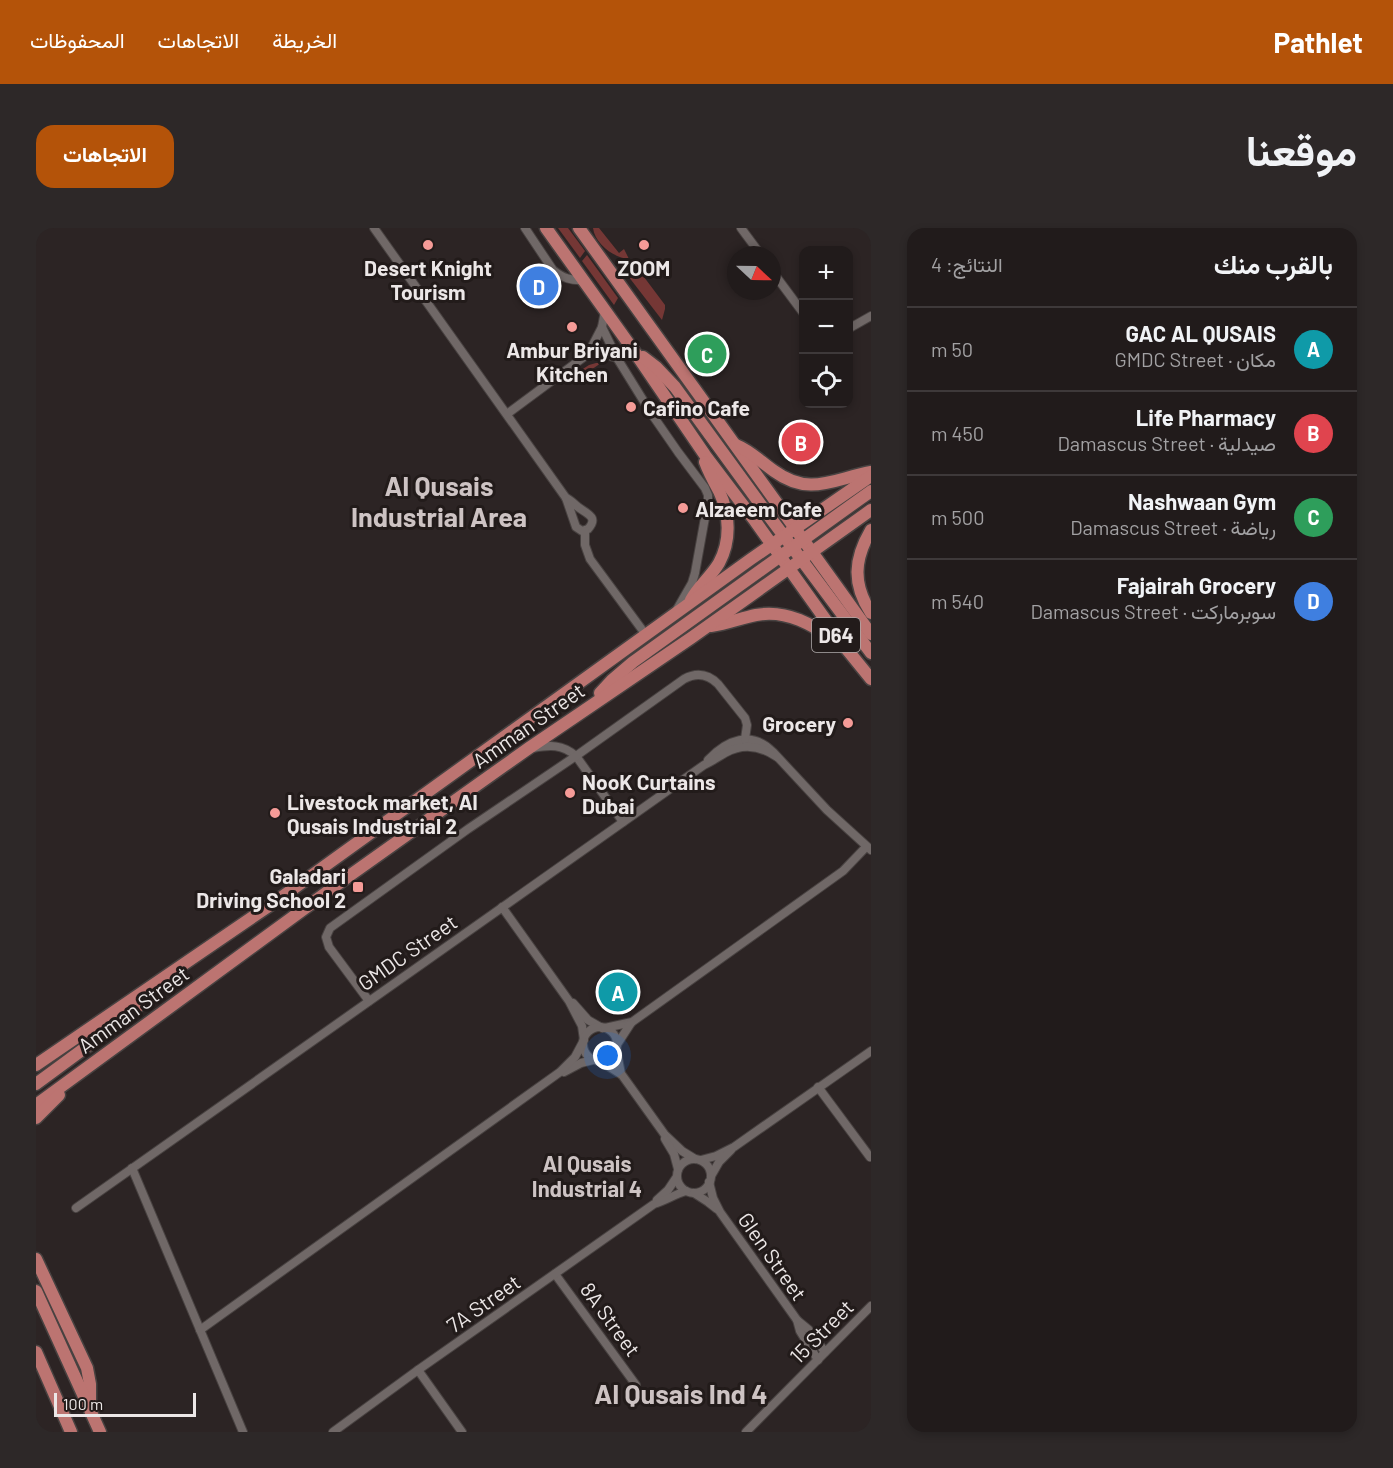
<!DOCTYPE html>
<html lang="ar">
<head>
<meta charset="utf-8">
<style>
  body { margin:0; font-family:Barlow,Vazirmatn,sans-serif; background:#2d2828; color:#f1f3f6; direction:rtl }
  .controls { position:absolute; right:18px; top:18px; display:grid; overflow:hidden; border-radius:12px; box-shadow:0 3px 9px #0003 }
  .controls button { width:54px; height:54px; display:grid; place-items:center; padding:0; border:0; border-bottom:2px solid #3e393a; background:#211b1b; color:#f1f3f6; font:30px sans-serif }
  .compass { position:absolute; left:691px; top:18px; width:54px; height:54px; border-radius:50%; background:#211b1b; box-shadow:0 3px 9px #0003; rotate:112deg }
  .scale { position:absolute; left:18px; bottom:15px; width:142px; box-sizing:border-box; padding-left:6px; border:3px solid #ece7e7; border-top:0; font-size:16px; line-height:21px; white-space:nowrap; color:#ece7e7; -webkit-text-stroke:4px #221b1a; paint-order:stroke }
  .you { position:absolute; left:572px; top:828px; width:21px; height:21px; margin:-15px; border:4px solid #fff; border-radius:50%; background:#1a73e8; box-shadow:0 0 0 9px #1a73e833 }
  .badge { display:grid; place-items:center; width:39px; height:39px; border-radius:50%; background:#b45309; color:#fff; font-size:20px; font-weight:700 }
  .pin { position:absolute; translate:-50% -50%; border:3px solid #fff; box-shadow:0 2px 6px #0006 }
  .list { margin:0; padding:0; list-style:none }
  h2 { display:flex; justify-content:space-between; align-items:center; height:78px; margin:0; padding:0 24px; font-size:26px }
  h2 small { font-size:20px; font-weight:400; color:#a2a1a3 }
  .list li { display:grid; grid-template-columns:39px 1fr auto; gap:18px; align-items:center; box-sizing:border-box; height:84px; padding:0 24px; border-top:2px solid #3e393a }
  .list b { display:block; font-size:22px; white-space:nowrap }
  .list p { margin:0; font-size:20px; white-space:nowrap; color:#a2a1a3 }
  .list em { font-size:20px; font-style:normal; color:#a2a1a3 }
  .icon { flex:none; width:33px; height:33px; fill:none; stroke:currentColor; stroke-width:2; stroke-linecap:round; stroke-linejoin:round }
  .map { position:relative; flex:none; width:835px; height:1204px; overflow:hidden; direction:ltr; border-radius:18px }
  header { display:flex; align-items:center; gap:36px; box-sizing:border-box; height:84px; padding:0 30px; background:#b45309; color:#fff }
  header strong { font-size:28px }
  nav { display:flex; gap:33px; margin-inline-start:auto; font-size:21px }
  .intro { display:flex; align-items:center; justify-content:space-between; box-sizing:border-box; height:144px; padding:0 36px }
  h1 { margin:0; font-size:42px }
  .button { padding:15px 27px; border-radius:18px; background:#b45309; color:#fff; font-size:21px; font-weight:700 }
  main { display:flex; gap:36px; padding:0 36px }
  aside { flex:1; background:#211b1b; border-radius:18px; box-shadow:0 3px 9px #0003 }
  .map>svg:first-child { display:block }
  .green { fill:#753735 }
  .lines { fill:none; stroke-linecap:round; stroke-linejoin:round }
  .street-casing { stroke:#484241; stroke-width:10 }
  .primary-casing { stroke:#484241; stroke-width:15 }
  .street { stroke:#706867; stroke-width:8 }
  .primary { stroke:#bc7471; stroke-width:12 }
  .poi-dot { fill:#f59b97; stroke:#221b1a; stroke-width:2 }
  .labels { text-anchor:middle; dominant-baseline:central; stroke-width:6; stroke-linejoin:round; paint-order:stroke }
  .shield { fill:#221b1a; stroke:#afaaaa; stroke-width:1.5 }
  .shield-label { font-size:20px; font-weight:bold; fill:#ece7e7 }
  .poi-label { font-size:21px; font-weight:bold; fill:#ece7e7; stroke:#221b1a; text-anchor:start }
  .street-label { font-size:21px; fill:#ece7e7; stroke:#221b1a }
  .neighbourhood-label { font-size:22px; font-weight:bold; fill:#cdc3c3; stroke:#221b1a }
  .district-label { font-size:27px; font-weight:bold; fill:#cdc3c3; stroke:#221b1a }
</style>
</head>
<body>
<header>
<strong>Pathlet</strong>
<nav><a>الخريطة</a><a>الاتجاهات</a><a>المحفوظات</a></nav>
</header>
<div class="intro"><h1>موقعنا</h1><a class="button">الاتجاهات</a></div>
<main>
<aside>
<h2>بالقرب منك<small>النتائج: 4</small></h2>
<ul class="list">
<li><span class="badge" style="background:#0f9aa8">A</span><div><b>GAC AL QUSAIS</b><p>مكان · GMDC Street</p></div><em>50 m</em></li>
<li><span class="badge" style="background:#e0444e">B</span><div><b>Life Pharmacy</b><p>صيدلية · Damascus Street</p></div><em>450 m</em></li>
<li><span class="badge" style="background:#2e9e5b">C</span><div><b>Nashwaan Gym</b><p>رياضة · Damascus Street</p></div><em>500 m</em></li>
<li><span class="badge" style="background:#3f7fe0">D</span><div><b>Fajairah Grocery</b><p>سوبرماركت · Damascus Street</p></div><em>540 m</em></li>
</ul>
</aside>
<div class="map">
<svg width="835" height="1204" viewBox="0 0 835 1204">
  <rect width="100%" height="100%" fill="#2c2424"/>
  <!-- green -->
  <g class="green">
    <path d="M 522,0 L 532,0 L 549,23 L 544,30 Z"/>
    <path d="M 557,0 L 563,0 L 583,25 L 588,21 L 593,31 C 578,30 559,16 557,0 Z"/>
    <path d="M 551,27 L 582,70 L 578,77 L 546,33 Z"/>
    <path d="M 589,44 L 601,45 L 608,49 L 629,77 L 629,81 L 626,92 Z"/>
    <path d="M 560,135 L 565,135 L 542,151 L 539,146 L 553,137 Z"/>
  </g>
  <g class="lines">
    <!-- street casing -->
    <g class="street-casing">
      <g id="street">
        <path d="M 338,0 L 530,270"/>
        <path d="M 489,0 L 517,42 C 527,50 535,53 548,52"/>
        <path d="M 705,0 L 725,27"/>
        <path d="M 736,43 L 768,86"/>
        <path d="M 569,83 L 566,99 L 581,130 L 615,185 L 642,224 L 669,260 L 672,267 L 672,273 L 659,345 L 656,355 L 640,383"/>
        <path d="M 812,101 L 835,88"/>
        <path d="M 552,126 L 570,127 L 581,130"/>
        <path d="M 471,186 L 552,126 L 566,99"/>
        <path d="M 530,270 C 535,272 538,276 542,279 C 551,286 563,289 552,301 L 546,303 L 540,299 Z"/>
        <path d="M 549,303 L 549,317 L 554,331 L 610,407"/>
        <path d="M 497,520 C 514,517 526,516 540,528 L 587,594"/>
        <path d="M 672,532 C 691,512 715,502 737,524 L 791,582 L 835,622"/>
        <path d="M 466,679 L 533,773 L 546,798 L 548,812"/>
        <path d="M 333,773 L 293,719 L 290,709 L 294,700 L 432,601 L 540,528 L 648,451 C 661,444 672,446 682,456 L 709,490 L 711,497 L 709,511"/>
        <path d="M 537,775 L 552,792 L 566,800"/>
        <circle cx="564" cy="816" r="17"/>
        <path d="M 569,800 L 596,794 L 807,643 L 830,619"/>
        <path d="M 580,818 L 595,795"/>
        <path d="M 580,820 L 585,846"/>
        <path d="M 564,833 L 586,847 L 629,907 L 646,923 L 659,931"/>
        <path d="M 528,844 L 545,835 L 557,832"/>
        <path d="M 782,859 L 834,929"/>
        <path d="M 629,911 L 638,926 L 642,941"/>
        <circle cx="658" cy="948" r="17"/>
        <path d="M 665,932 L 680,928 L 698,919 L 835,823"/>
        <path d="M 96,940 L 207,1204"/>
        <path d="M 675,948 L 683,934 L 695,922"/>
        <path d="M 673,954 L 677,970 L 684,984 L 761,1092 L 764,1103 L 782,1132"/>
        <path d="M 658,965 L 672,974 L 681,981"/>
        <path d="M 621,972 L 632,962 L 640,950"/>
        <path d="M 40,980 L 668,537 C 675,534 682,529 689,525 C 707,515 725,518 741,529"/>
        <path d="M 519,1046 L 600,1157"/>
        <path d="M 761,1092 L 772,1101 L 789,1124"/>
        <path d="M 164,1102 L 524,844 L 539,829 L 547,814"/>
        <path d="M 382,1142 L 426,1204"/>
        <path d="M 297,1204 L 382,1142 L 618,976 C 629,973 639,966 650,963"/>
        <path d="M 710,1204 L 835,1078"/>
      </g>
    </g>
    <!-- primary casing -->
    <g class="primary-casing">
      <g id="primary">
        <path d="M 510,0 L 598,123 L 669,227 L 719,293 L 809,419 L 835,451"/>
        <path d="M 543,0 L 835,406"/>
        <path d="M 607,129 L 620,139 L 639,159 L 730,284 L 835,425"/>
        <path d="M 700,217 C 715,223 725,234 738,243 C 774,269 797,251 835,244"/>
        <path d="M 835,302 C 818,331 816,356 835,385"/>
        <path d="M 655,372 C 662,358 675,349 683,335 C 695,313 694,286 683,263 C 678,254 673,245 669,234"/>
        <path d="M 675,398 C 691,396 705,390 720,387 C 751,381 777,397 802,414"/>
        <path d="M 564,465 L 576,452 L 597,434 L 835,263"/>
        <path d="M 0,837 L 243,671 L 715,331 L 835,248"/>
        <path d="M 0,856 L 91,789 L 102,778 L 115,762"/>
        <path d="M 0,877 L 313,648 L 493,520 L 655,410 L 835,282"/>
        <path d="M 0,890 L 23,867"/>
        <path d="M 0,1031 L 51,1140 L 54,1156 L 54,1180"/>
        <path d="M 0,1063 L 64,1204"/>
        <path d="M 0,1124 L 35,1204"/>
      </g>
    </g>
    <!-- street -->
    <use href="#street" class="street"/>
    <!-- primary -->
    <use href="#primary" class="primary"/>
  </g>
  <!-- markers -->
  <g class="poi-dot">
    <circle cx="392" cy="17" r="6"/>
    <circle cx="608" cy="17" r="6"/>
    <circle cx="536" cy="99" r="6"/>
    <circle cx="595" cy="179" r="6"/>
    <circle cx="647" cy="280" r="6"/>
    <circle cx="812" cy="495" r="6"/>
    <circle cx="534" cy="565" r="6"/>
    <circle cx="239" cy="585" r="6"/>
    <rect x="316" y="653" width="12" height="12" rx="3"/>
  </g>
  <g class="labels">
    <!-- shield labels -->
    <rect class="shield" x="776" y="390" width="48" height="34" rx="4.5"/>
    <g class="shield-label">
      <text x="800" y="407">D64</text>
    </g>
    <!-- poi labels -->
    <g class="poi-label">
      <text x="392" y="39" text-anchor="middle">Desert Knight<tspan x="392" dy="24">Tourism</tspan></text>
      <text x="608" y="39" text-anchor="middle">ZOOM</text>
      <text x="536" y="121" text-anchor="middle">Ambur Briyani<tspan x="536" dy="24">Kitchen</tspan></text>
      <text x="607" y="179">Cafino Cafe</text>
      <text x="659" y="280">Alzaeem Cafe</text>
      <text x="800" y="495" text-anchor="end">Grocery</text>
      <text x="546" y="553">NooK Curtains<tspan x="546" dy="24">Dubai</tspan></text>
      <text x="251" y="573">Livestock market, Al<tspan x="251" dy="24">Qusais Industrial 2</tspan></text>
      <text x="310" y="647" text-anchor="end">Galadari<tspan x="310" dy="24">Driving School 2</tspan></text>
    </g>
    <!-- street labels -->
    <g class="street-label">
      <text transform="translate(492 497) rotate(-35)">Amman Street</text>
      <text transform="translate(371 724) rotate(-35)">GMDC Street</text>
      <text transform="translate(97 781) rotate(-36)">Amman Street</text>
      <text transform="translate(737 1028) rotate(55)">Glen Street</text>
      <text transform="translate(447 1075) rotate(-35)">7A Street</text>
      <text transform="translate(575 1091) rotate(54)">8A Street</text>
      <text transform="translate(785 1103) rotate(-45)">15 Street</text>
    </g>
    <!-- neighbourhood labels -->
    <g class="neighbourhood-label">
      <text x="551" y="935">Al Qusais<tspan x="551" dy="25">Industrial 4</tspan></text>
    </g>
    <!-- district labels -->
    <g class="district-label">
      <text x="403" y="257">Al Qusais<tspan x="403" dy="31">Industrial Area</tspan></text>
      <text x="645" y="1165">Al Qusais Ind 4</text>
    </g>
  </g>
</svg>
<div class="controls">
<button>+</button>
<button>−</button>
<button><svg class="icon" aria-label="locate" viewBox="0 0 24 24"><circle cx="12" cy="12" r="6"/><path d="M12 2v4M12 18v4M2 12h4M18 12h4"/></svg></button>
</div>
<svg class="compass" viewBox="-18 -18 36 36"><path d="M0-13l5 13h-10z" fill="#e53935"/><path d="M0 13l5-13h-10z" fill="#a2a1a3"/></svg>
<div class="scale">100 m</div>
<div class="you"></div>
<div class="pin badge" style="left:582px;top:764px;background:#0f9aa8">A</div>
<div class="pin badge" style="left:765px;top:214px;background:#e0444e">B</div>
<div class="pin badge" style="left:671px;top:126px;background:#2e9e5b">C</div>
<div class="pin badge" style="left:503px;top:58px;background:#3f7fe0">D</div>
</div>
</main>
</body>
</html>
